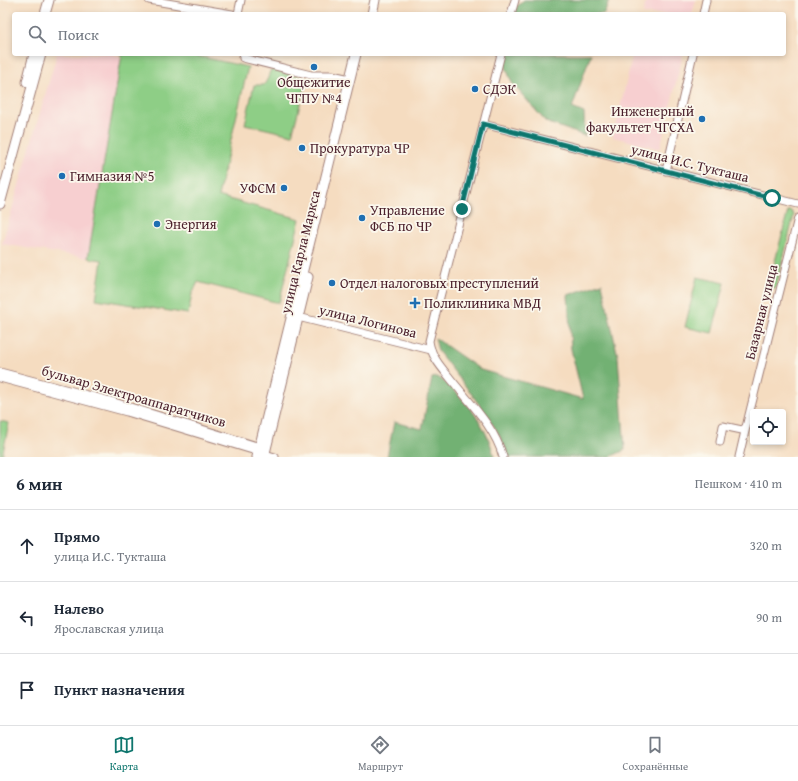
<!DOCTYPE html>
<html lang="ru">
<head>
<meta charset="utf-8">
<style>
  body { margin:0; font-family:"Gentium Book Plus",serif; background:#f6f6f7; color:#1f2937 }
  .controls { position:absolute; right:12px; bottom:12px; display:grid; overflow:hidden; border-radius:4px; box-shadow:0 2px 6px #0003 }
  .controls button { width:36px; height:36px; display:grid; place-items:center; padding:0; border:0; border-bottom:1px solid #e0e1e3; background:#fff; color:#1f2937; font:20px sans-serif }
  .stop { position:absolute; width:12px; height:12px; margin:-9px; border:3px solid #0f766e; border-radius:50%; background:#fff }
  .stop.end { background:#0f766e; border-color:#fff; box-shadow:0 1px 4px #0008 }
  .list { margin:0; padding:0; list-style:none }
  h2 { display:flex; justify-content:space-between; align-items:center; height:52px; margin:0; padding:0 16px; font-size:17px }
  h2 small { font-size:13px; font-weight:400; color:#747a83 }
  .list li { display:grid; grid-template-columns:26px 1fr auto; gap:12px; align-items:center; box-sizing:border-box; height:72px; padding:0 16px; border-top:1px solid #e0e1e3 }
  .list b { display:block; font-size:15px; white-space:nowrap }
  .list p { margin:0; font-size:13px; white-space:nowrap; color:#747a83 }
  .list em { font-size:13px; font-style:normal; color:#747a83 }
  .icon { flex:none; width:22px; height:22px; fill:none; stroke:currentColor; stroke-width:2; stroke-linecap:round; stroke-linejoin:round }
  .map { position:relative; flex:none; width:798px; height:457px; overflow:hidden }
  .search { position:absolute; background:#fff; box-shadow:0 2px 6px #0003; left:12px; right:12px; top:12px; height:44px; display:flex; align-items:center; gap:10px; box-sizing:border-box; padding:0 14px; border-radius:4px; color:#747a83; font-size:15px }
  .sheet { height:268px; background:#fff }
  nav { display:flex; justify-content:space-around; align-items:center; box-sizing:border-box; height:56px; border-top:1px solid #e0e1e3; background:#fff; font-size:11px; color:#747a83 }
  nav a { display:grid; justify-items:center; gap:2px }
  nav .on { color:#0f766e }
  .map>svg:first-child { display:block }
  .built { fill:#f7cfd0 }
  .green { fill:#8ece86; stroke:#6c7658 }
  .forest { fill:#72b173; stroke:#5e684f }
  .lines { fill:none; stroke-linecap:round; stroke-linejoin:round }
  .minor-casing { stroke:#a07e76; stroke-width:9 }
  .major-casing { stroke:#a07e76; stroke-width:11 }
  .minor { stroke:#fff; stroke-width:7 }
  .major { stroke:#fff; stroke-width:9 }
  .route { stroke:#0f766e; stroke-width:5 }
  .poi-dot { fill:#1f6fb2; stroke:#fbf7ec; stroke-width:1.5 }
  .labels { text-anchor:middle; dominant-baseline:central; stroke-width:3.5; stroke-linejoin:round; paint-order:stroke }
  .poi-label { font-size:14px; fill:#4a1f2b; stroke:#fbf7ec; text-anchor:start }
  .street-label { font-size:14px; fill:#4a1f2b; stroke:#fbf7ec }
</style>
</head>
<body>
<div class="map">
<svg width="798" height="457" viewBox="0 0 798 457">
  <rect width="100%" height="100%" fill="#fbf7ec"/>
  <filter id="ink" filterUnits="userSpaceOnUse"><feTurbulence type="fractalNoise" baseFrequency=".025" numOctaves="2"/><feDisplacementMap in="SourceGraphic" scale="8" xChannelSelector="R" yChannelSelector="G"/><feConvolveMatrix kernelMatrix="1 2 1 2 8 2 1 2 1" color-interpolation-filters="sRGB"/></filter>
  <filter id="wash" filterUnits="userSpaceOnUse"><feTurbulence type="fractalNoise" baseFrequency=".012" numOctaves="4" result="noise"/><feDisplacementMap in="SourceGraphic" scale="16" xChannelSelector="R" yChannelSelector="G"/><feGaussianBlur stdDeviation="0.9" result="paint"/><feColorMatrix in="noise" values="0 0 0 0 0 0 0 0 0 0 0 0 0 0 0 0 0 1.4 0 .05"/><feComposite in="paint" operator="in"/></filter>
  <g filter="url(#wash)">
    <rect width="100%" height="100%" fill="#f5dcc0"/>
    <!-- built -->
    <g class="built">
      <path d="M 646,0 L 696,0 L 692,14 L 643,14 Z"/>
      <path d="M 57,54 L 109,54 L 122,57 L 88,258 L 2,244 Z"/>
      <path d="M 633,54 L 683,54 L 660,149 L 613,137 Z"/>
    </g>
    <!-- green -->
    <g class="green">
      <path d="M 122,54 L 188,54 L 248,67 L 218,196 L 300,219 L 279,303 L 198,282 L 192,294 L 188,314 L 96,299 L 102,260 L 88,258 Z"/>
      <path d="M 273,70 L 307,78 L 292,135 L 245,124 L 254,85 L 264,85 L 268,78 L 270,71 Z"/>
      <path d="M 788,211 L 791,211 L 794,215 L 776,288 L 771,288 L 769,285 Z"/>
      <path d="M 697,277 L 725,283 L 712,333 L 685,327 Z"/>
      <path d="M 0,421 L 9,423 L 2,457 L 0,457 Z"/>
    </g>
    <!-- forest -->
    <g class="forest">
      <path d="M 524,0 L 609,0 L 604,14 L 514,14 L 516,7 Z"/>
      <path d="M 505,54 L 591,54 L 572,108 L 584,113 L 585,136 L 546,122 L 512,83 L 503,60 Z"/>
      <path d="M 602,283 L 618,357 L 625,450 L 610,457 L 507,457 C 508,436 453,371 438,351 L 435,338 L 481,370 L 583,399 L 571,349 L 568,295 Z"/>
      <path d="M 438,377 C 463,395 488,426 494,457 L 387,457 L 394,422 L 422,429 L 432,378 Z"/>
    </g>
  </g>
  <g filter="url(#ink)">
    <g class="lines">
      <!-- minor casing -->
      <g class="minor-casing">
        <g id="minor">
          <path d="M 149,0 L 232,14"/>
          <path d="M 238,14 L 241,0"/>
          <path d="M 511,14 L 515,0"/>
          <path d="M 703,14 L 706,0"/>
          <path d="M 244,54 L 243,58 L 311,75 L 332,75 L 350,79"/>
          <path d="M 501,54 L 429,341 C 431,356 441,367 450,378 C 469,402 495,427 503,457"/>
          <path d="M 483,124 L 798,204"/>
          <path d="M 666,171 L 693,54"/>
          <path d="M 298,317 L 431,350"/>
          <path d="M 0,372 L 114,402 L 260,447"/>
          <path d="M 0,378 L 127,412 L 259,452"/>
          <path d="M 720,442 L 723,426 L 742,430 L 746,427 L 798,218"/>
          <path d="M 265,454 L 275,457"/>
          <path d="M 739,457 L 746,427"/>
        </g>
      </g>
      <!-- major casing -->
      <g class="major-casing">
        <g id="major">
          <path d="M 45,14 L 49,0"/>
          <path d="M 372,14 L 375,0"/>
          <path d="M 27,82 L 34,54"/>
          <path d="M 0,204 L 41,54"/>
          <path d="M 257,457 L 356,54"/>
          <path d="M 264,457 L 308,277"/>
        </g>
      </g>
      <!-- minor -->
      <use href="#minor" class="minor"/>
      <!-- major -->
      <use href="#major" class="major"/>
    </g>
  </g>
  <g class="lines" filter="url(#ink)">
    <!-- route -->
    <path class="route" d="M 462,209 L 483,124 L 772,198"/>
  </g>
  <!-- markers -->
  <g class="poi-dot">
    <circle cx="314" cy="67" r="4"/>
    <circle cx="475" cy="89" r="4"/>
    <circle cx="702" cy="119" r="4"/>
    <circle cx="302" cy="148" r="4"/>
    <circle cx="62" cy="176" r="4"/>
    <circle cx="284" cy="188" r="4"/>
    <circle cx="362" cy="218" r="4"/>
    <circle cx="157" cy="224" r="4"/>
    <circle cx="332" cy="283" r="4"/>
    <path d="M413 297h4v4h4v4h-4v4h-4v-4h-4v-4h4z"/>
  </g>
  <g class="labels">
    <!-- poi labels -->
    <g class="poi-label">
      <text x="314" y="82" text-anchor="middle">Общежитие<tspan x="314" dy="16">ЧГПУ №4</tspan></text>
      <text x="483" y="89">СДЭК</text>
      <text x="694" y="111" text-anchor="end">Инженерный<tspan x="694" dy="16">факультет ЧГСХА</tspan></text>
      <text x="310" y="148">Прокуратура ЧР</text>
      <text x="70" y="176">Гимназия №5</text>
      <text x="276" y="188" text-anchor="end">УФСМ</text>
      <text x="370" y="210">Управление<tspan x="370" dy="16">ФСБ по ЧР</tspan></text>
      <text x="165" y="224">Энергия</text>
      <text x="340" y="283">Отдел налоговых преступлений</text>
      <text x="424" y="303">Поликлиника МВД</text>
    </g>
    <!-- street labels -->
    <g class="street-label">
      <text transform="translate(690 163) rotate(14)">улица И.С. Тукташа</text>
      <text transform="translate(300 252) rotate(-76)">улица Карла Маркса</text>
      <text transform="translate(761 312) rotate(-76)">Базарная улица</text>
      <text transform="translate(368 321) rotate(14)">улица Логинова</text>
      <text transform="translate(134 396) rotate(16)">бульвар Электроаппаратчиков</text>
    </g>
  </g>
</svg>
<div class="controls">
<button><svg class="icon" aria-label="locate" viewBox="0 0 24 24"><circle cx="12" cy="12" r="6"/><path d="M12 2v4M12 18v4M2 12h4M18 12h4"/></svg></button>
</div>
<div class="stop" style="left:772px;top:198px"></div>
<div class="stop end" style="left:462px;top:209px"></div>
<div class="search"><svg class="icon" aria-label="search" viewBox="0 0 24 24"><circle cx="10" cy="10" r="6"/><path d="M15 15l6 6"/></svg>Поиск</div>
</div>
<section class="sheet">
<h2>6 мин<small>Пешком · 410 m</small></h2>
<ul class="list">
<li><svg class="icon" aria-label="ahead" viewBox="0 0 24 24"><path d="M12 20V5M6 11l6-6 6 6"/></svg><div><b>Прямо</b><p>улица И.С. Тукташа</p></div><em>320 m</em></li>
<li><svg class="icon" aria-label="left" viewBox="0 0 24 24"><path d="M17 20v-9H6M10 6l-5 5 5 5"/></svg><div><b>Налево</b><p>Ярославская улица</p></div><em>90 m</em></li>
<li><svg class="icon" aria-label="arrive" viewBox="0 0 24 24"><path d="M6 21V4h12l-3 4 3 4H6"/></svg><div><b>Пункт назначения</b></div></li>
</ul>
</section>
<nav>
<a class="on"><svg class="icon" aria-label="map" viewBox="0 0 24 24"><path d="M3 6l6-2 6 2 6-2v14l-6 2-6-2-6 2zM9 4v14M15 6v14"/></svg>Карта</a>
<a><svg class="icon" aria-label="directions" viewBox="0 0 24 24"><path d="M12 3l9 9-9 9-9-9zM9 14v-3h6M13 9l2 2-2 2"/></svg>Маршрут</a>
<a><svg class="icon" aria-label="saved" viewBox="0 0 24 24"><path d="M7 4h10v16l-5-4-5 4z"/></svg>Сохранённые</a>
</nav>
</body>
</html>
